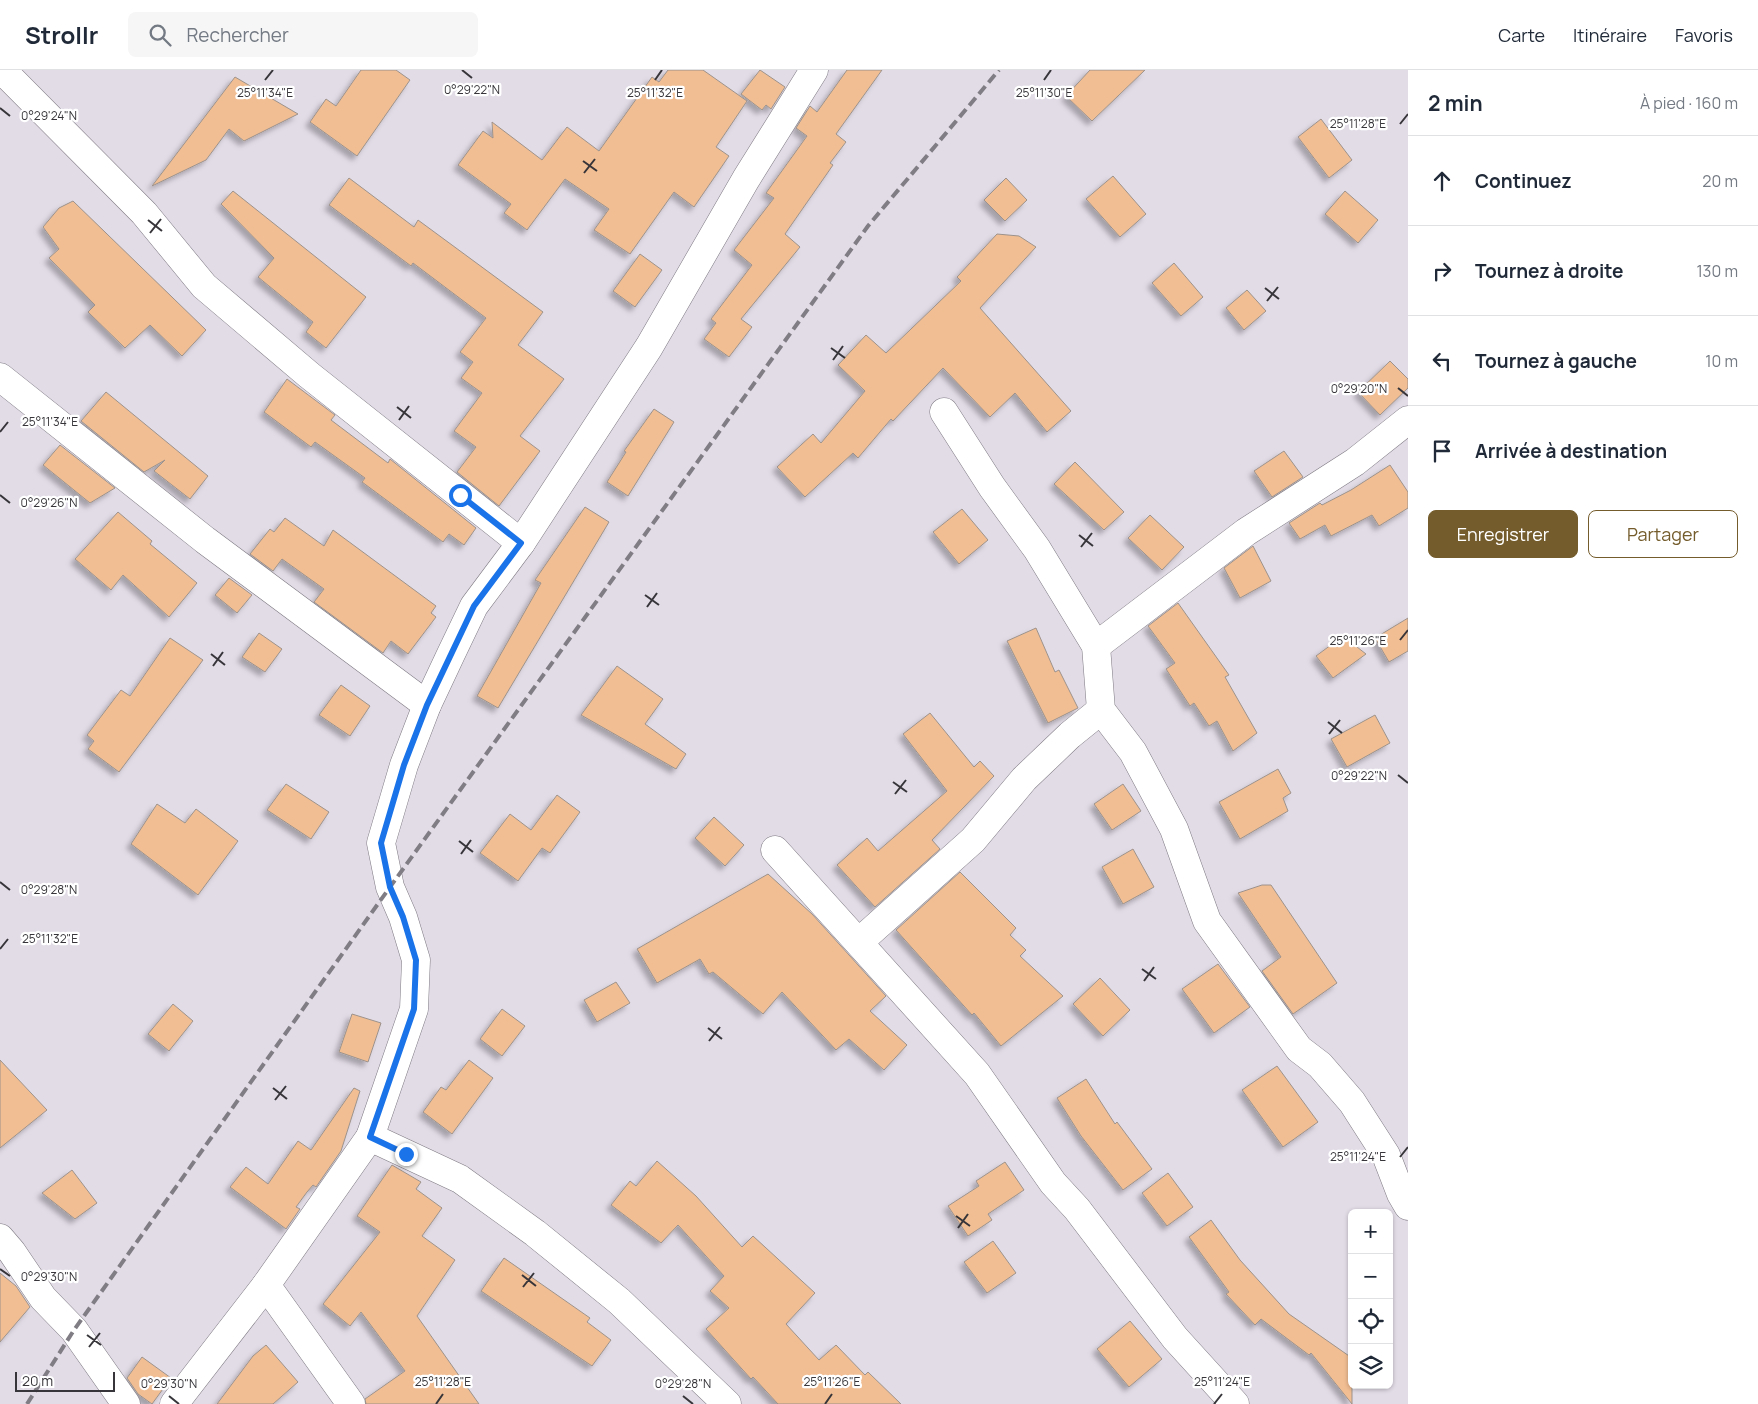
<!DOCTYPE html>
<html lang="fr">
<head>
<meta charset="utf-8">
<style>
  body { margin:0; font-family:Manrope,sans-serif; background:#f6f6f7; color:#1f2937 }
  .controls { position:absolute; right:15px; bottom:15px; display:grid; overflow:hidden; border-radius:8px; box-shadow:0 1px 4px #0004 }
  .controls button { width:45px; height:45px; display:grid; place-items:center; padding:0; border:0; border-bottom:1px solid #e0e1e3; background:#fff; color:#1f2937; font:25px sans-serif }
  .scale { position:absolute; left:15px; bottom:12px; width:100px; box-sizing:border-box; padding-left:5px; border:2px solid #373539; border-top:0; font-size:14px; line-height:18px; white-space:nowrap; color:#373539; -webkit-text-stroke:4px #fff; paint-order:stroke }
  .stop { position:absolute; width:15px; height:15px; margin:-11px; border:4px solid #1a73e8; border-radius:50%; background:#fff }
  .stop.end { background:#1a73e8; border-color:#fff; box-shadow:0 1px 5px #0008 }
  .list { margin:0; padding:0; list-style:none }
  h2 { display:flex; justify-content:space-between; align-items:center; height:65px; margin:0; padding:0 20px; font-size:21px }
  h2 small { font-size:16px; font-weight:400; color:#747a83 }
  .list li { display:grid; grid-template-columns:32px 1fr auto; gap:15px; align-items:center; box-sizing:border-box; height:90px; padding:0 20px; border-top:1px solid #e0e1e3 }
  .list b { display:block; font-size:19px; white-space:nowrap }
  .list em { font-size:16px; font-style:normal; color:#747a83 }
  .actions { display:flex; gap:10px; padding:15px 20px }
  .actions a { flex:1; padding:11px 0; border:1px solid #745c2c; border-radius:8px; text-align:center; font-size:18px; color:#745c2c }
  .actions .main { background:#745c2c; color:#fff }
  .icon { flex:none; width:28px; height:28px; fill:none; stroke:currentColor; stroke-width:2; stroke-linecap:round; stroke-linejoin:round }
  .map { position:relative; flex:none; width:1408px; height:1334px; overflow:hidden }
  header { display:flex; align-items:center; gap:30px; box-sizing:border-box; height:70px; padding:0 25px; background:#fff; border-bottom:1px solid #e0e1e3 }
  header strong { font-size:24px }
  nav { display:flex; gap:28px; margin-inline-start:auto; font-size:18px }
  .search { width:350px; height:45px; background:#f6f6f7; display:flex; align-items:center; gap:12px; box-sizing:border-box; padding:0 18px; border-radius:8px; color:#747a83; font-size:19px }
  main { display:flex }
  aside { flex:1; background:#fff }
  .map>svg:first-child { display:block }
  .building { fill:#f1bd92; stroke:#9d938c; filter:url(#shadow) }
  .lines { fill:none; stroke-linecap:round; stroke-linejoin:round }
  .minor-casing { stroke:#7f7a83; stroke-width:29 }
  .major-casing { stroke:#7f7a83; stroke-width:29 }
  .minor { stroke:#fff; stroke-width:28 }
  .major { stroke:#fff; stroke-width:28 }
  .rail { stroke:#807d84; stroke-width:4; stroke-dasharray:10 5; stroke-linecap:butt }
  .route { stroke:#1a73e8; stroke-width:6 }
  .ticks { fill:none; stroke:#373539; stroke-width:2 }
  .ticks-label { font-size:12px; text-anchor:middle; fill:#373539; stroke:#fff; stroke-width:4.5; stroke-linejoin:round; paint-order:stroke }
</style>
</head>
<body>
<header>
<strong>Strollr</strong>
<div class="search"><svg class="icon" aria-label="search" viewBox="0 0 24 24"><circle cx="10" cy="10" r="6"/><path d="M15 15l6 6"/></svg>Rechercher</div>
<nav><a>Carte</a><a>Itinéraire</a><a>Favoris</a></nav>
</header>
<main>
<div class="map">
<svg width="1408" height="1334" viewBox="0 0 1408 1334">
  <defs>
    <filter id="shadow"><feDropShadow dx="-4.5" dy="4.5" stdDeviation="2.5" flood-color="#0004"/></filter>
  </defs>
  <rect width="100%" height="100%" fill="#e2dce7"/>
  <!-- building -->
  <g class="building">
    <path d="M 361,0 L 396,0 L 410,10 L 357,86 L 310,52 L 326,29 L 336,36 Z"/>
    <path d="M 668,0 L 703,0 L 747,31 L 716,77 L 729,86 L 694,137 L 674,122 L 630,184 L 594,160 L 609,139 L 565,109 L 527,160 L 504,143 L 511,134 L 458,95 L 483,61 L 493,68 L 492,52 L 542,90 L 567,57 L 599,81 L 652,7 L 659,12 Z"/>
    <path d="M 760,0 L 785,17 L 771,39 L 766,35 L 762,40 L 741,24 Z"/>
    <path d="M 847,0 L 882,0 L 836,64 L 846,72 L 830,93 L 833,95 L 785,164 L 800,177 L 741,249 L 752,257 L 729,287 L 704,269 L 716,253 L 711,249 L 752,195 L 734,180 L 774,128 L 766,123 L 807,66 L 796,58 L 810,36 L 817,42 Z"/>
    <path d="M 1090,0 L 1145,0 L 1092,51 L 1066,26 Z"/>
    <path d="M 235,7 L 298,44 L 244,71 L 229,59 L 206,90 L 152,116 Z"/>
    <path d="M 1321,49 L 1352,90 L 1329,108 L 1298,67 Z"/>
    <path d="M 1113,106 L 1146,144 L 1120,167 L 1086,129 Z"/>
    <path d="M 349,108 L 414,157 L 418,150 L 543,242 L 518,275 L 564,309 L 520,366 L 540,381 L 499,436 L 457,402 L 476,377 L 454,361 L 482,323 L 461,308 L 473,292 L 460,282 L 486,248 L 413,193 L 411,196 L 329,135 Z"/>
    <path d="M 1006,108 L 1027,130 L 1005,151 L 984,130 Z"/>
    <path d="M 233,121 L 366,227 L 326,278 L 306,262 L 313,252 L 258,207 L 274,188 L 221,134 Z"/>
    <path d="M 1345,121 L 1378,150 L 1358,173 L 1325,144 Z"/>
    <path d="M 73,131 L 206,260 L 182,286 L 150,255 L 125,278 L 88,242 L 95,235 L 49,188 L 59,179 L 43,157 L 59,138 Z"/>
    <path d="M 997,164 L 1019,166 L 1036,177 L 980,238 L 1071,341 L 1047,362 L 1015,323 L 990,347 L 943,298 L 893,351 L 891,349 L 858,388 L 853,383 L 805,427 L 777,397 L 813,364 L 821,373 L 865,321 L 838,295 L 866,265 L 886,283 L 961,211 L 957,207 Z"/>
    <path d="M 640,184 L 662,200 L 635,237 L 613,221 Z"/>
    <path d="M 1174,193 L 1203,227 L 1181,246 L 1152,213 Z"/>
    <path d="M 1247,220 L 1266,241 L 1244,260 L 1226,238 Z"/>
    <path d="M 1390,291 L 1408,309 L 1408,318 L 1380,345 L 1358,322 Z"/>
    <path d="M 287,309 L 335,345 L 331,350 L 388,393 L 390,389 L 476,458 L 464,475 L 449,464 L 443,472 L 362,412 L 365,408 L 315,372 L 311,377 L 264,342 Z"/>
    <path d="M 106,322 L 208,406 L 190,429 L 154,401 L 165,390 L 144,402 L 81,351 Z"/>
    <path d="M 654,339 L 674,352 L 628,426 L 607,412 L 626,382 L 624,381 Z"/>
    <path d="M 60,375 L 115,418 L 90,433 L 43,395 Z"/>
    <path d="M 1284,381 L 1303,407 L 1272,427 L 1254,401 Z"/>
    <path d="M 1075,392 L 1124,442 L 1104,460 L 1054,414 Z"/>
    <path d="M 1390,395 L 1408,422 L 1408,438 L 1379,456 L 1372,445 L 1331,466 L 1325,455 L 1300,469 L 1289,453 L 1320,433 L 1322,435 L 1351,420 Z"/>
    <path d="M 585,437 L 609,452 L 498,638 L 477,626 L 541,513 L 535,510 Z"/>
    <path d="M 962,439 L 988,470 L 959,494 L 933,462 Z"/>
    <path d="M 118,442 L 152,471 L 150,474 L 197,513 L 169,547 L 123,505 L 111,520 L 75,489 Z"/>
    <path d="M 1150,445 L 1184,477 L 1162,500 L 1128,468 Z"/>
    <path d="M 285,448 L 324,476 L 333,460 L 436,536 L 431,543 L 436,547 L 408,584 L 391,571 L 383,583 L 314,532 L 324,519 L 282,489 L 273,501 L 250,484 L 270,459 L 274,462 Z"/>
    <path d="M 1253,476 L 1271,511 L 1240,528 L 1224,498 Z"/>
    <path d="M 229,508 L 252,525 L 237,543 L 215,525 Z"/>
    <path d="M 1178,533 L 1229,605 L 1225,607 L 1257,663 L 1233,681 L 1217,651 L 1209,656 L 1194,633 L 1190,636 L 1166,599 L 1175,593 L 1148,556 Z"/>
    <path d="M 1408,548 L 1408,581 L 1389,592 L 1375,568 Z"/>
    <path d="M 1036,558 L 1055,602 L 1059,600 L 1078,638 L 1048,653 L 1007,571 Z"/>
    <path d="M 259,563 L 282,579 L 265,602 L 242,587 Z"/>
    <path d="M 1343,566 L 1366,584 L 1333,608 L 1316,586 Z"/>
    <path d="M 170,568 L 203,590 L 119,702 L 88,679 L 94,671 L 87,665 L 121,620 L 130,626 Z"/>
    <path d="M 617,596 L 663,629 L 645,654 L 686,684 L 676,699 L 581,645 Z"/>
    <path d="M 341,615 L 370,636 L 350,666 L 319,645 Z"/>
    <path d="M 930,643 L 974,697 L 980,691 L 994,706 L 932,770 L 940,779 L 875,837 L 837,795 L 867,768 L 878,781 L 947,721 L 903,664 Z"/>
    <path d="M 1375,645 L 1390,673 L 1347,697 L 1331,669 Z"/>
    <path d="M 1278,699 L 1291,723 L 1283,728 L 1288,741 L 1240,769 L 1219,732 Z"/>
    <path d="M 286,714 L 329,742 L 311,769 L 267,740 Z"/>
    <path d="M 1123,714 L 1141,741 L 1112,760 L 1094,734 Z"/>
    <path d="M 557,725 L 580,742 L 550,783 L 542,778 L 518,811 L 480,783 L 510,744 L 531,760 Z"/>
    <path d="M 157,734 L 185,753 L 196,739 L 238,771 L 198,825 L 131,774 Z"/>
    <path d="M 714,747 L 744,775 L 725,796 L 695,768 Z"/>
    <path d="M 1133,779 L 1154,817 L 1123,834 L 1102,797 Z"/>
    <path d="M 960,802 L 1016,858 L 1010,865 L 1026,880 L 1020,886 L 1063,926 L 1001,976 L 974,943 L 972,945 L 896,860 Z"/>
    <path d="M 768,804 L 812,844 L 886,926 L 870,941 L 907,975 L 884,1000 L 849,969 L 836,980 L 782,922 L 763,944 L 713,902 L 709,904 L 700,889 L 657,913 L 637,879 Z"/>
    <path d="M 1262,815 L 1271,815 L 1337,913 L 1293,944 L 1262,901 L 1281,887 L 1238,823 Z"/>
    <path d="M 1218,894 L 1250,937 L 1214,963 L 1182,919 Z"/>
    <path d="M 1100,908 L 1130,940 L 1103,966 L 1073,934 Z"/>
    <path d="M 616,912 L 630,933 L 597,952 L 584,930 Z"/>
    <path d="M 173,934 L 193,951 L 169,981 L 148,964 Z"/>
    <path d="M 502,939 L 525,956 L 502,986 L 480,969 Z"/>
    <path d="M 352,944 L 381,953 L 368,992 L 339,982 Z"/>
    <path d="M 0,990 L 47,1040 L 0,1078 Z"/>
    <path d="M 469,990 L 493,1008 L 452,1064 L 423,1042 L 441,1017 L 446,1020 Z"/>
    <path d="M 1277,996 L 1318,1052 L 1283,1077 L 1242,1020 Z"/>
    <path d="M 1086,1009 L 1115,1054 L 1117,1052 L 1152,1099 L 1123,1120 L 1081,1066 L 1057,1028 Z"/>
    <path d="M 354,1018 L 360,1021 L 341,1081 L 316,1117 L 313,1115 L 307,1122 L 296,1137 L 300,1139 L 286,1159 L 230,1117 L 246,1097 L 268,1114 L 298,1071 L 311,1080 Z"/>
    <path d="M 657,1091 L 696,1126 L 742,1177 L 753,1166 L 815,1223 L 786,1254 L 819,1290 L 836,1275 L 865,1305 L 868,1302 L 901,1334 L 778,1334 L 753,1307 L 751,1309 L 706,1259 L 729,1238 L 710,1221 L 724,1206 L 678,1155 L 661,1173 L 611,1135 L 630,1111 L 636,1116 Z"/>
    <path d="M 1005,1092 L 1024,1120 L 988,1144 L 992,1150 L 968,1166 L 948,1136 L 979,1116 L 976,1111 Z"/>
    <path d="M 392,1095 L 421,1112 L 416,1119 L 442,1138 L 422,1166 L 455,1190 L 417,1246 L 479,1334 L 366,1334 L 365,1329 L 405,1301 L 361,1242 L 350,1256 L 323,1234 L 380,1162 L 357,1146 Z"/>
    <path d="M 72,1100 L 97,1133 L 75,1149 L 42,1123 Z"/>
    <path d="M 1168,1103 L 1193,1137 L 1167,1156 L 1142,1123 Z"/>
    <path d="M 1211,1150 L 1240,1190 L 1289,1244 L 1352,1288 L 1352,1334 L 1311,1283 L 1309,1285 L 1261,1249 L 1255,1255 L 1226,1224 L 1229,1222 L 1189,1167 Z"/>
    <path d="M 993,1171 L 1016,1203 L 987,1223 L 964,1192 Z"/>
    <path d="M 504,1188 L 590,1248 L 587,1252 L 611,1270 L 592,1296 L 481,1221 Z"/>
    <path d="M 0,1203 L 16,1216 L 30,1237 L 0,1272 Z"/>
    <path d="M 1130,1251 L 1162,1289 L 1129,1317 L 1097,1279 Z"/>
    <path d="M 266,1275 L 298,1312 L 273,1334 L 217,1334 L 253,1286 Z"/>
    <path d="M 142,1287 L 171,1308 L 152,1334 L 138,1324 L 127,1308 Z"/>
  </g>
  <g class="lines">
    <!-- minor casing -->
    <g class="minor-casing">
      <g id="minor">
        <path d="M 2,0 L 144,143 L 204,216 L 309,305 L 521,473"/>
        <path d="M 0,307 L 205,470 L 427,635"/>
        <path d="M 944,342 L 992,417 L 1037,479 L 1096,576 L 1101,640 L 1133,682 L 1174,759 L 1207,851 L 1299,979 L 1320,995 L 1352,1032 L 1386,1085 L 1401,1124 L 1408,1136"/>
        <path d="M 1096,576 L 1246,462 L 1355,392 L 1408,350"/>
        <path d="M 775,780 L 977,1004 L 1053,1113 L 1077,1139 L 1175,1268 L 1235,1334"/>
        <path d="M 859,872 L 973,770 L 1024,709 L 1070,665 L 1101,640"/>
        <path d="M 370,1067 L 460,1109 L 535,1163 L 619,1231 L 727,1334"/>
        <path d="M 0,1168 L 12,1182 L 43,1228 L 74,1260 L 126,1334"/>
        <path d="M 266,1215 L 351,1334"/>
      </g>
    </g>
    <!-- major casing -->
    <g class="major-casing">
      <path id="major" d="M 174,1334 L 266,1215 L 370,1067 L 414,939 L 416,890 L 403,847 L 390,817 L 381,773 L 404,695 L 427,635 L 451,584 L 474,536 L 521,473 L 649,277 L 746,109 L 814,0"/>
    </g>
    <!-- minor -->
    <use href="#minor" class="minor"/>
    <!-- major -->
    <use href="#major" class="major"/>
    <!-- rail -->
    <path class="rail" d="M 27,1334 L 74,1260 L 390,817 L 868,156 L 999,0"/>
  </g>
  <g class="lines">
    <!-- route -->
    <path class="route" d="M 406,1084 L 370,1067 L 414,939 L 416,890 L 403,847 L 390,817 L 381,773 L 404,695 L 427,635 L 474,536 L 521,473 L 460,425"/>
  </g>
  <!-- ticks -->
  <path class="ticks" d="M 462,0 L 472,8M 265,10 L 273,0M 655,10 L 662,0M 1044,10 L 1051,0M 0,38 L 10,46M 1400,54 L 1408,44M 583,91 L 597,101M 584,103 L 595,89M 148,150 L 162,161M 150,163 L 161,149M 1265,218 L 1279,229M 1267,231 L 1278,217M 831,278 L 845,288M 833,290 L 843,276M 1398,318 L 1408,326M 397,337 L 411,348M 399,350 L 409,336M 0,362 L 8,352M 0,425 L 10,433M 1079,465 L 1093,476M 1081,477 L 1092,463M 645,525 L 659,535M 647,537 L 657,523M 1400,570 L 1408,560M 211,584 L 225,595M 213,596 L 223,582M 1328,652 L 1342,663M 1329,664 L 1340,650M 1398,705 L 1408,713M 893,712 L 907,722M 895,724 L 906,710M 459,771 L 473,782M 461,784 L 471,770M 0,812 L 10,820M 0,879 L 8,869M 1142,899 L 1156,909M 1144,911 L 1154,897M 708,958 L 722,969M 709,971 L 720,957M 273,1018 L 287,1029M 275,1030 L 286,1016M 1400,1087 L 1408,1077M 956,1146 L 970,1156M 958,1158 L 968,1144M 0,1199 L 10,1206M 522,1205 L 536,1216M 523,1217 L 534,1203M 87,1265 L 101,1275M 89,1277 L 100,1263M 169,1326 L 179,1334M 683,1326 L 693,1334M 436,1334 L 443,1324M 825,1334 L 832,1324M 1214,1334 L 1222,1324"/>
  <g class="ticks-label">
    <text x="472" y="24">0°29'22"N</text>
    <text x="265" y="27">25°11'34"E</text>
    <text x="655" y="27">25°11'32"E</text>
    <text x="1044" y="27">25°11'30"E</text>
    <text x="49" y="50">0°29'24"N</text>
    <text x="1358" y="58">25°11'28"E</text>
    <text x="1359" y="323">0°29'20"N</text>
    <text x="50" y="356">25°11'34"E</text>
    <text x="49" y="437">0°29'26"N</text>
    <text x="1358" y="575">25°11'26"E</text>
    <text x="1359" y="710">0°29'22"N</text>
    <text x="49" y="824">0°29'28"N</text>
    <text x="50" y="873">25°11'32"E</text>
    <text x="1358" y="1091">25°11'24"E</text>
    <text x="49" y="1211">0°29'30"N</text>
    <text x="443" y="1316">25°11'28"E</text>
    <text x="832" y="1316">25°11'26"E</text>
    <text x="1222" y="1316">25°11'24"E</text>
    <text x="169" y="1318">0°29'30"N</text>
    <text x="683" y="1318">0°29'28"N</text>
  </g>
</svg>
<div class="controls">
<button>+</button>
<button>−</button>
<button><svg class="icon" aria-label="locate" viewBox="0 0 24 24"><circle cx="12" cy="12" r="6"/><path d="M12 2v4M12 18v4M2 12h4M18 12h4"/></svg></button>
<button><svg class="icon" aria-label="layers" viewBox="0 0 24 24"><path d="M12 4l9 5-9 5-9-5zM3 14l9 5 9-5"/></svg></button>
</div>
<div class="scale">20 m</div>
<div class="stop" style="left:460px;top:425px"></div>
<div class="stop end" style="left:406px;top:1084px"></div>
</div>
<aside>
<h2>2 min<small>À pied · 160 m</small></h2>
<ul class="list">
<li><svg class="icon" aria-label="ahead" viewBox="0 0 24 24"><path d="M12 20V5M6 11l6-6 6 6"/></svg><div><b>Continuez</b></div><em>20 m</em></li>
<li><svg class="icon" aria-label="right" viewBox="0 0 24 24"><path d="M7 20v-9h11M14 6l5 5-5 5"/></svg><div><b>Tournez à droite</b></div><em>130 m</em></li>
<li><svg class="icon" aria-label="left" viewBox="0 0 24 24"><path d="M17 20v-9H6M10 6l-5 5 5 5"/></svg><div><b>Tournez à gauche</b></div><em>10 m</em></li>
<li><svg class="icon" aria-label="arrive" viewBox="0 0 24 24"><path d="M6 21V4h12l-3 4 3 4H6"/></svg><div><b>Arrivée à destination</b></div></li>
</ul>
<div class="actions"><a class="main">Enregistrer</a><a>Partager</a></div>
</aside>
</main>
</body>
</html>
